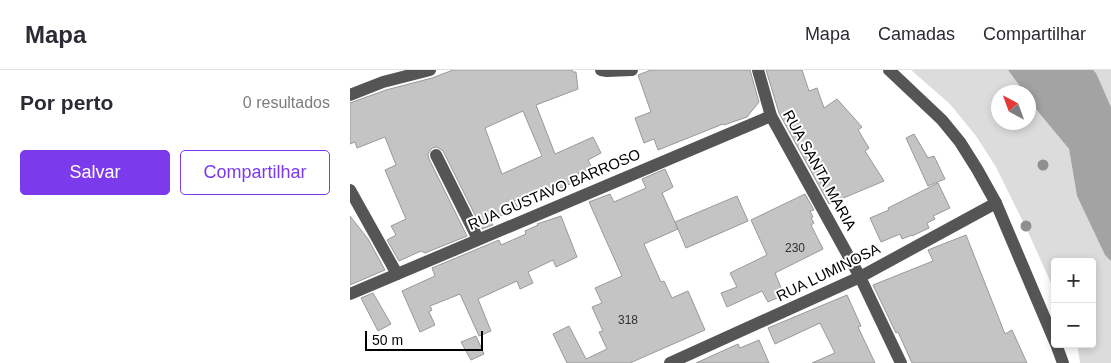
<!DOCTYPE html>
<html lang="pt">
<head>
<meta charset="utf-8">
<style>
  body { margin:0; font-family:Arial,sans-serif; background:#f7f7f7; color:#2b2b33 }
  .controls { position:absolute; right:15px; bottom:15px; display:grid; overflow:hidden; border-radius:5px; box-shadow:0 2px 8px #0003 }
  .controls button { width:45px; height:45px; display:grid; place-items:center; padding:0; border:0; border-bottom:1px solid #e1e1e2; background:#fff; color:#2b2b33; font:25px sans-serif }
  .compass { position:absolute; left:641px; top:15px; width:45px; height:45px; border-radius:50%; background:#fff; box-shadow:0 2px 8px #0003; rotate:319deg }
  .scale { position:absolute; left:15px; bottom:12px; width:118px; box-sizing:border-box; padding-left:5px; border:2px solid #000; border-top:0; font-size:14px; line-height:18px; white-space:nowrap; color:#000; -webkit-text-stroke:4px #fff; paint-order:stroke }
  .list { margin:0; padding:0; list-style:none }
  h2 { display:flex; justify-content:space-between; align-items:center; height:65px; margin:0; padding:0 20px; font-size:21px }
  h2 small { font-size:16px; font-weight:400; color:#7c7c81 }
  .actions { display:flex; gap:10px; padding:15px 20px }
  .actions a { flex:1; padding:11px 0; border:1px solid #7c3aed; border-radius:5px; text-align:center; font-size:18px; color:#7c3aed }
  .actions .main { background:#7c3aed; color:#fff }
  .map { position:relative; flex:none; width:761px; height:293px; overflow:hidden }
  header { display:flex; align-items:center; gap:30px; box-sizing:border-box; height:70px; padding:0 25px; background:#fff; border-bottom:1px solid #e1e1e2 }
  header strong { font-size:24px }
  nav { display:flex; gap:28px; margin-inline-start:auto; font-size:18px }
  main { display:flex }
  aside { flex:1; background:#fff }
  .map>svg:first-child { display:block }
  .green { fill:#dcdcdc }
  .water { fill:#a3a3a3 }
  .building { fill:#c4c4c4; stroke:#999; fill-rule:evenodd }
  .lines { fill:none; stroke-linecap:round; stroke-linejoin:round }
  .minor { stroke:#555; stroke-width:12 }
  .tree { fill:#8f8f8f }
  .labels { text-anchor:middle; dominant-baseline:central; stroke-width:4; stroke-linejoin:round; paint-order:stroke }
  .number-label { font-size:12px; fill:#313131 }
  .street-label { font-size:15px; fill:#000; stroke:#fff }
</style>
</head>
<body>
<header>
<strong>Mapa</strong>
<nav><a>Mapa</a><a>Camadas</a><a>Compartilhar</a></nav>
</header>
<main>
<aside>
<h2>Por perto<small>0 resultados</small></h2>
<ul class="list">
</ul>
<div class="actions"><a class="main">Salvar</a><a>Compartilhar</a></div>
</aside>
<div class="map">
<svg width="761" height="293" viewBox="0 0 761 293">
  <rect width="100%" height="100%" fill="#fff"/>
  <!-- green -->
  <g class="green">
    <path d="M 561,0 L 658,0 L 674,22 L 648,22 L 648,52 L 678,52 L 679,30 L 719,79 L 727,126 L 755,184 L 761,191 L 761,293 L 730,293 L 727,274 L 742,274 L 742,192 L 705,192 L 705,222 L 679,164 L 646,97 L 626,66 L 600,34 Z"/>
    <path d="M 743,0 L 761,0 L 761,37 L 746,4 Z"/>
  </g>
  <!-- water -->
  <path class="water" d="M 658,0 L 743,0 L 746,3 L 761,37 L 761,191 L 755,185 L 727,126 L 719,79 L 681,33 L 679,30 L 678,22 L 674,22 Z"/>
  <!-- building -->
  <g class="building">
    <path d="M 103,0 L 222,0 L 223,2 L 226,2 L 228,19 L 186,35 L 205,84 L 243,67 L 251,83 L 238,90 L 242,98 L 227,105 L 229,110 L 199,123 L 196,117 L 164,131 L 168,138 L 143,149 L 144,151 L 141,152 L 143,155 L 132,159 L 93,81 L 87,77 L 82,78 L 78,84 L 79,89 L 117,166 L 75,183 L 71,181 L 49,191 L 37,170 L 46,165 L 41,156 L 56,149 L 35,100 L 46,95 L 35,67 L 7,78 L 5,72 L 0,74 L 0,33 L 36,20 L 82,8 ZM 173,41 L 192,86 L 152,104 L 135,58 Z"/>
    <path d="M 301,0 L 400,0 L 409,32 L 397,47 L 374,55 L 373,54 L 308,80 L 304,69 L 294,73 L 285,48 L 301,42 L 288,5 Z"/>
    <path d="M 416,0 L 452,0 L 459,21 L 467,18 L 474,38 L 487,29 L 512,57 L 508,60 L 519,78 L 515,81 L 534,111 L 479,134 L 429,43 Z"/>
    <path d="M 564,64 L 578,88 L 584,86 L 595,109 L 578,116 L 556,68 Z"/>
    <path d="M 315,99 L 323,117 L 312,123 L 328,159 L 294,174 L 311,212 L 314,211 L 322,228 L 338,221 L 355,260 L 280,293 L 217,293 L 203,264 L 219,256 L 236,289 L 257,279 L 249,262 L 253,261 L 242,237 L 252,233 L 245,218 L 272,206 L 239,132 L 260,124 L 264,132 L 296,118 L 292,109 Z"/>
    <path d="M 588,113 L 600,138 L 583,146 L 585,149 L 577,153 L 579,158 L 562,166 L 562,165 L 552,169 L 550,164 L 531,172 L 520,148 L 539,140 L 538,138 Z"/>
    <path d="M 455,124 L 464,140 L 460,141 L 463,147 L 461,148 L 464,153 L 461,155 L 473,179 L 425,203 L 434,225 L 418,232 L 412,221 L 377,237 L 371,223 L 387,217 L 380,203 L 417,185 L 401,150 Z"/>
    <path d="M 387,126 L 398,151 L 336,178 L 325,152 Z"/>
    <path d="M 0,146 L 18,169 L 35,200 L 0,215 Z"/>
    <path d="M 211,146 L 227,187 L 206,197 L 203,190 L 178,202 L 183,213 L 170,219 L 167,211 L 128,229 L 141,261 L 129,266 L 110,224 L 80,236 L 82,240 L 79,242 L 85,255 L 70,262 L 52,221 L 85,206 L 82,198 L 149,170 L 151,175 L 176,164 L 175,161 L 188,155 L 187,154 Z"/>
    <path d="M 616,165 L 655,264 L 662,260 L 677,293 L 562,293 L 548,262 L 546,263 L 523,215 L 583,191 L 578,180 Z"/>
    <path d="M 23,223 L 41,254 L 28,261 L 11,228 Z"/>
    <path d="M 497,225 L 511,256 L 508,257 L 525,293 L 462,293 L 485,283 L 470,253 L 425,274 L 418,258 Z"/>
    <path d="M 126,266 L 134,284 L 121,290 L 111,272 Z"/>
    <path d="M 409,270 L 419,293 L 346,293 L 388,274 L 390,278 Z"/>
  </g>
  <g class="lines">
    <!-- minor -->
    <g class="minor">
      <path d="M 251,0 L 257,1 L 282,0"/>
      <path d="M 408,0 L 421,46 L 510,207 L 551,293"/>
      <path d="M 539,0 L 592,50 L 610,72 L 627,99 L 646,133 L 705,272"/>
      <path d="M 0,25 L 33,12 L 80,0"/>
      <path d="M 86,85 L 128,169"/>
      <path d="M 0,120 L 47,204"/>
      <path d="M 0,224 L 421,46"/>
      <path d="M 706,274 L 713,293"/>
      <path d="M 320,293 L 510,207 L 646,133"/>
    </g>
  </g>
  <!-- trees -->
  <g class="tree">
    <circle cx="693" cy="95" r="5.5"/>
    <circle cx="676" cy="156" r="5.5"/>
  </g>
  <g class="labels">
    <!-- number labels -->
    <g class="number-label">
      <text x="445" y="178">230</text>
      <text x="278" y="250">318</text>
    </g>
    <!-- street labels -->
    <g class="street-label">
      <text transform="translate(470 100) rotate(61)">RUA SANTA MARIA</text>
      <text transform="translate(204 119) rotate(-23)">RUA GUSTAVO BARROSO</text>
      <text transform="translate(478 202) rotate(-26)">RUA LUMINOSA</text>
    </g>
  </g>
</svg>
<div class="controls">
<button>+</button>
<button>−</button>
</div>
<svg class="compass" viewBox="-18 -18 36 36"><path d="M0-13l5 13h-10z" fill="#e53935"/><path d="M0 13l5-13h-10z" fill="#7c7c81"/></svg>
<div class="scale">50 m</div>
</div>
</main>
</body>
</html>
